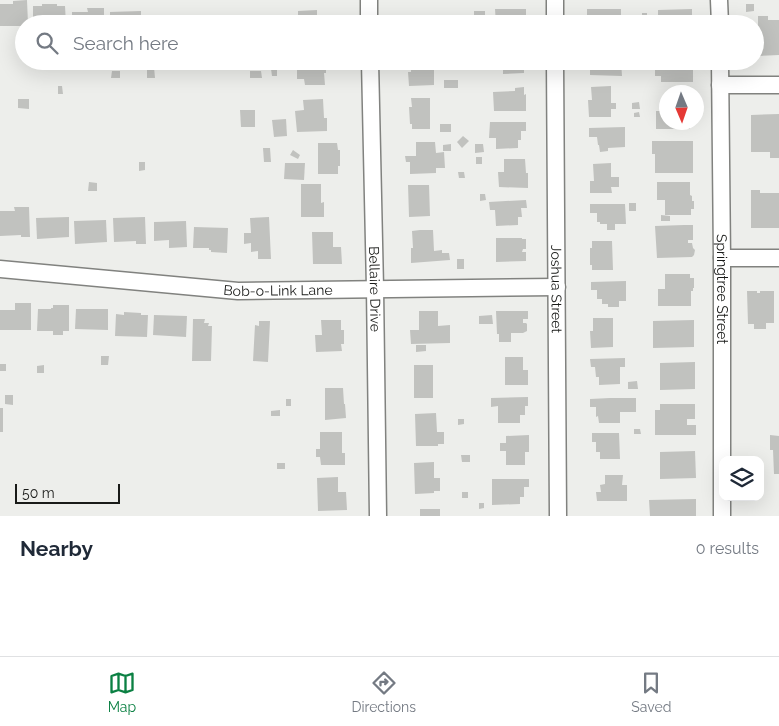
<!DOCTYPE html>
<html lang="en">
<head>
<meta charset="utf-8">
<style>
  body { margin:0; font-family:Raleway,sans-serif; background:#f2f2f3; color:#1f2937 }
  .controls { position:absolute; right:15px; bottom:15px; display:grid; overflow:hidden; border-radius:10px; box-shadow:0 5px 20px #0002 }
  .controls button { width:45px; height:45px; display:grid; place-items:center; padding:0; border:0; border-bottom:1px solid #e0e1e3; background:#fff; color:#1f2937; font:25px sans-serif }
  .compass { position:absolute; left:659px; top:85px; width:45px; height:45px; border-radius:50%; background:#fff; box-shadow:0 5px 20px #0002; rotate:178deg }
  .scale { position:absolute; left:15px; bottom:12px; width:105px; box-sizing:border-box; padding-left:5px; border:2px solid #191a18; border-top:0; font-size:14px; line-height:18px; white-space:nowrap; color:#191a18; -webkit-text-stroke:4px #edeeeb; paint-order:stroke }
  .list { margin:0; padding:0; list-style:none }
  h2 { display:flex; justify-content:space-between; align-items:center; height:65px; margin:0; padding:0 20px; font-size:21px }
  h2 small { font-size:16px; font-weight:400; color:#747a83 }
  .icon { flex:none; width:28px; height:28px; fill:none; stroke:currentColor; stroke-width:2; stroke-linecap:round; stroke-linejoin:round }
  .map { position:relative; flex:none; width:779px; height:516px; overflow:hidden }
  .search { position:absolute; background:#fff; box-shadow:0 5px 20px #0002; left:15px; right:15px; top:15px; height:55px; display:flex; align-items:center; gap:12px; box-sizing:border-box; padding:0 18px; border-radius:28px; color:#747a83; font-size:19px }
  .sheet { height:140px; background:#fff }
  nav { display:flex; justify-content:space-around; align-items:center; box-sizing:border-box; height:70px; border-top:1px solid #e0e1e3; background:#fff; font-size:14px; color:#747a83 }
  nav a { display:grid; justify-items:center; gap:2px }
  nav .on { color:#0b8043 }
  .map>svg:first-child { display:block }
  .building { fill:#c1c2bf }
  .lines { fill:none; stroke-linecap:round; stroke-linejoin:round }
  .minor-casing { stroke:#81827f; stroke-width:19 }
  .minor { stroke:#fff; stroke-width:16 }
  .labels { text-anchor:middle; dominant-baseline:central; stroke-width:4; stroke-linejoin:round; paint-order:stroke }
  .street-label { font-size:14px; fill:#191a18; stroke:#edeeeb }
</style>
</head>
<body>
<div class="map">
<svg width="779" height="516" viewBox="0 0 779 516">
  <rect width="100%" height="100%" fill="#edeeeb"/>
  <!-- building -->
  <g class="building">
    <path d="M 27,0 L 28,24 L 24,24 L 24,26 L 0,26 L 0,4 L 13,4 L 13,1 Z"/>
    <path d="M 42,4 L 57,4 L 57,6 L 65,6 L 66,24 L 33,24 L 33,6 L 42,6 Z"/>
    <path d="M 746,4 L 754,4 L 754,11 L 746,12 Z"/>
    <path d="M 87,8 L 104,8 L 104,24 L 72,24 L 72,12 L 88,12 Z"/>
    <path d="M 495,9 L 526,9 L 526,18 L 522,18 L 522,20 L 524,20 L 525,24 L 496,24 Z"/>
    <path d="M 587,9 L 621,9 L 621,15 L 626,15 L 626,24 L 587,24 L 587,20 L 591,20 L 591,18 L 587,18 Z"/>
    <path d="M 692,9 L 692,22 L 687,22 L 687,24 L 658,24 L 658,10 Z"/>
    <path d="M 317,10 L 317,24 L 298,24 L 298,11 Z"/>
    <path d="M 141,11 L 141,24 L 110,24 L 110,12 Z"/>
    <rect x="474" y="11" width="11" height="7"/>
    <rect x="642" y="13" width="5" height="6"/>
    <rect x="406" y="15" width="20" height="9"/>
    <rect x="165" y="16" width="15" height="8"/>
    <path d="M 758,16 L 768,16 L 768,20 L 779,20 L 779,55 L 758,56 Z"/>
    <rect x="252" y="17" width="14" height="7"/>
    <path d="M 199,18 L 208,18 L 209,24 L 188,24 L 188,22 L 199,22 Z"/>
    <path d="M 221,18 L 221,24 L 211,24 L 211,19 Z"/>
    <path d="M 304,61 L 324,61 L 324,69 L 326,69 L 326,73 L 324,73 L 325,85 L 305,85 L 304,79 L 297,79 L 297,70 L 304,70 Z"/>
    <path d="M 411,61 L 434,61 L 434,85 L 409,86 L 408,72 L 411,72 Z"/>
    <path d="M 503,61 L 524,61 L 524,73 L 503,74 Z"/>
    <path d="M 592,61 L 621,61 L 622,76 L 590,75 L 590,64 L 592,64 Z"/>
    <path d="M 661,61 L 693,61 L 693,82 L 661,82 L 661,76 L 655,76 L 655,64 L 661,64 Z"/>
    <path d="M 147,67 L 154,67 L 155,78 L 147,78 Z"/>
    <path d="M 271,69 L 277,69 L 277,76 L 272,76 Z"/>
    <path d="M 112,71 L 120,71 L 120,78 L 111,78 Z"/>
    <path d="M 250,71 L 261,71 L 262,78 L 250,78 Z"/>
    <rect x="444" y="80" width="14" height="8"/>
    <path d="M 58,86 L 62,86 L 63,94 L 58,94 Z"/>
    <path d="M 611,86 L 611,103 L 616,103 L 616,109 L 611,109 L 611,117 L 589,117 L 588,100 L 592,100 L 591,87 Z"/>
    <path d="M 524,87 L 524,95 L 526,94 L 526,111 L 494,111 L 493,92 L 515,91 L 515,88 Z"/>
    <path d="M 663,96 L 666,96 L 666,122 L 689,122 L 690,129 L 656,129 L 656,111 L 663,111 Z"/>
    <path d="M 411,98 L 430,98 L 430,129 L 412,129 L 412,124 L 410,124 L 409,107 L 412,107 Z"/>
    <path d="M 18,99 L 29,99 L 29,109 L 18,108 Z"/>
    <path d="M 323,99 L 324,118 L 327,118 L 327,131 L 297,132 L 295,111 L 304,110 L 303,100 Z"/>
    <path d="M 639,102 L 640,109 L 632,109 L 632,103 Z"/>
    <path d="M 240,110 L 255,110 L 255,127 L 241,127 Z"/>
    <path d="M 639,112 L 640,117 L 634,117 L 634,113 Z"/>
    <path d="M 779,114 L 779,158 L 770,158 L 770,152 L 751,152 L 751,115 Z"/>
    <path d="M 286,119 L 287,136 L 274,137 L 272,120 Z"/>
    <path d="M 490,122 L 526,122 L 526,131 L 521,131 L 521,140 L 518,140 L 518,148 L 496,149 L 496,138 L 489,138 Z"/>
    <rect x="440" y="124" width="11" height="8"/>
    <path d="M 625,127 L 625,147 L 608,148 L 608,151 L 600,152 L 599,145 L 598,145 L 597,137 L 589,137 L 589,128 Z"/>
    <path d="M 463,136 L 469,141 L 462,148 L 457,142 Z"/>
    <path d="M 652,141 L 693,141 L 693,173 L 655,173 L 655,154 L 652,154 Z"/>
    <path d="M 416,142 L 435,142 L 436,153 L 444,152 L 445,168 L 436,168 L 436,173 L 410,174 L 410,162 L 406,162 L 405,156 L 416,156 Z"/>
    <path d="M 318,143 L 337,143 L 338,150 L 340,150 L 340,166 L 338,166 L 338,174 L 318,174 Z"/>
    <path d="M 451,144 L 451,151 L 443,151 L 443,145 Z"/>
    <path d="M 475,144 L 483,144 L 484,152 L 475,153 Z"/>
    <path d="M 263,148 L 270,148 L 271,162 L 264,162 Z"/>
    <path d="M 293,150 L 300,155 L 298,159 L 290,155 Z"/>
    <rect x="476" y="157" width="6" height="7"/>
    <path d="M 504,159 L 525,159 L 526,173 L 528,173 L 528,188 L 499,187 L 498,172 L 504,172 Z"/>
    <path d="M 139,162 L 145,162 L 145,170 L 139,171 Z"/>
    <path d="M 285,163 L 305,163 L 304,180 L 284,179 Z"/>
    <path d="M 611,163 L 611,177 L 619,177 L 619,187 L 611,187 L 612,193 L 590,193 L 590,181 L 594,181 L 593,164 Z"/>
    <path d="M 458,172 L 464,172 L 465,178 L 459,178 Z"/>
    <path d="M 89,182 L 97,183 L 97,191 L 88,191 Z"/>
    <path d="M 657,182 L 690,182 L 690,195 L 692,196 L 692,201 L 694,201 L 694,209 L 691,209 L 691,215 L 665,215 L 665,200 L 657,200 Z"/>
    <path d="M 301,184 L 321,184 L 321,203 L 324,202 L 324,217 L 301,217 Z"/>
    <path d="M 408,185 L 429,185 L 430,216 L 409,217 Z"/>
    <path d="M 751,190 L 760,190 L 760,193 L 779,193 L 779,228 L 751,228 Z"/>
    <path d="M 480,194 L 485,194 L 486,200 L 480,201 Z"/>
    <path d="M 526,200 L 527,208 L 521,208 L 522,217 L 518,217 L 518,225 L 496,226 L 495,210 L 490,210 L 489,202 Z"/>
    <rect x="629" y="203" width="7" height="8"/>
    <path d="M 590,204 L 625,204 L 626,224 L 615,224 L 615,230 L 607,230 L 607,224 L 600,224 L 600,222 L 597,222 L 597,213 L 590,213 Z"/>
    <path d="M 14,207 L 29,207 L 30,237 L 21,237 L 21,235 L 0,236 L 0,211 L 15,211 Z"/>
    <path d="M 661,215 L 670,216 L 670,221 L 661,221 Z"/>
    <path d="M 69,217 L 69,237 L 37,239 L 36,218 Z"/>
    <path d="M 145,217 L 146,244 L 136,244 L 136,241 L 114,242 L 113,218 Z"/>
    <path d="M 269,217 L 271,259 L 258,259 L 258,251 L 251,252 L 251,243 L 244,244 L 244,233 L 251,233 L 250,218 Z"/>
    <path d="M 106,220 L 107,242 L 75,244 L 74,221 Z"/>
    <path d="M 186,221 L 187,247 L 169,248 L 169,240 L 154,241 L 154,222 Z"/>
    <path d="M 684,225 L 693,225 L 693,240 L 688,240 L 688,243 L 692,243 L 693,248 L 695,250 L 694,255 L 692,257 L 657,258 L 655,226 Z"/>
    <path d="M 194,227 L 228,228 L 227,253 L 211,252 L 211,250 L 209,250 L 209,248 L 193,248 Z"/>
    <path d="M 420,230 L 433,230 L 434,251 L 442,250 L 442,253 L 449,253 L 450,260 L 411,263 L 411,248 L 413,248 L 412,231 Z"/>
    <path d="M 312,232 L 333,232 L 333,247 L 341,247 L 342,264 L 313,264 Z"/>
    <path d="M 496,238 L 522,238 L 522,239 L 526,239 L 526,249 L 523,249 L 522,252 L 526,252 L 526,261 L 496,262 Z"/>
    <path d="M 592,241 L 612,241 L 613,270 L 592,270 L 592,265 L 590,265 L 590,248 L 592,248 Z"/>
    <rect x="457" y="259" width="7" height="10"/>
    <path d="M 665,274 L 690,274 L 690,278 L 694,278 L 694,288 L 693,288 L 693,291 L 691,291 L 691,306 L 658,306 L 658,289 L 665,289 Z"/>
    <path d="M 626,281 L 626,301 L 619,301 L 619,307 L 608,307 L 608,304 L 602,304 L 602,299 L 597,299 L 597,290 L 591,290 L 591,282 Z"/>
    <path d="M 747,291 L 757,291 L 757,293 L 760,293 L 760,291 L 774,291 L 774,323 L 766,323 L 766,329 L 754,329 L 754,324 L 748,324 Z"/>
    <path d="M 15,303 L 31,303 L 31,330 L 0,330 L 0,310 L 15,310 Z"/>
    <path d="M 53,305 L 69,305 L 69,331 L 63,331 L 63,335 L 53,335 L 53,331 L 37,331 L 38,309 L 51,309 L 51,308 L 53,308 Z"/>
    <path d="M 76,309 L 108,309 L 108,330 L 75,329 Z"/>
    <path d="M 419,311 L 438,311 L 438,326 L 450,325 L 450,343 L 411,344 L 410,330 L 419,330 Z"/>
    <path d="M 496,311 L 528,311 L 528,319 L 523,319 L 523,323 L 526,323 L 527,324 L 527,331 L 523,333 L 511,333 L 511,342 L 499,342 L 499,334 L 497,334 Z"/>
    <path d="M 124,312 L 141,313 L 141,315 L 148,315 L 147,337 L 115,336 L 116,314 L 124,315 Z"/>
    <path d="M 154,315 L 187,316 L 186,337 L 153,335 Z"/>
    <path d="M 492,315 L 493,324 L 479,324 L 479,316 Z"/>
    <path d="M 593,318 L 613,318 L 613,347 L 591,348 L 590,331 L 593,331 Z"/>
    <path d="M 193,319 L 205,319 L 204,323 L 209,323 L 208,326 L 212,326 L 211,361 L 192,361 Z"/>
    <path d="M 321,320 L 341,320 L 341,330 L 344,330 L 344,344 L 341,344 L 342,351 L 316,352 L 315,335 L 322,335 Z"/>
    <path d="M 694,320 L 694,347 L 653,348 L 653,321 Z"/>
    <path d="M 259,321 L 270,321 L 268,362 L 253,361 L 255,325 L 259,326 Z"/>
    <path d="M 416,345 L 426,345 L 426,351 L 416,352 Z"/>
    <path d="M 101,356 L 109,356 L 108,365 L 101,365 Z"/>
    <path d="M 505,357 L 523,357 L 523,370 L 528,370 L 528,385 L 505,385 Z"/>
    <path d="M 625,358 L 625,367 L 620,367 L 620,384 L 599,385 L 599,377 L 596,377 L 595,367 L 591,367 L 590,359 Z"/>
    <path d="M 695,362 L 695,389 L 660,390 L 660,363 Z"/>
    <rect x="0" y="364" width="6" height="7"/>
    <path d="M 44,365 L 44,373 L 37,373 L 37,366 Z"/>
    <rect x="414" y="365" width="19" height="33"/>
    <path d="M 637,381 L 638,389 L 628,389 L 628,382 Z"/>
    <path d="M 325,388 L 343,388 L 344,404 L 345,404 L 346,418 L 325,420 Z"/>
    <path d="M 5,395 L 13,395 L 13,405 L 5,404 Z"/>
    <path d="M 528,397 L 528,406 L 525,406 L 525,415 L 520,415 L 520,423 L 498,423 L 498,406 L 491,407 L 491,398 Z"/>
    <path d="M 610,398 L 636,398 L 636,412 L 620,412 L 620,423 L 599,423 L 598,416 L 596,417 L 596,407 L 590,407 L 590,399 Z"/>
    <rect x="286" y="399" width="5" height="7"/>
    <path d="M 660,404 L 695,404 L 695,419 L 687,419 L 687,425 L 696,425 L 696,435 L 655,435 L 655,410 L 660,410 Z"/>
    <rect x="0" y="408" width="3" height="24"/>
    <path d="M 280,410 L 280,416 L 271,416 L 271,411 Z"/>
    <path d="M 436,413 L 437,432 L 444,432 L 444,444 L 438,444 L 438,446 L 416,446 L 415,414 Z"/>
    <path d="M 458,419 L 464,419 L 464,424 L 458,425 Z"/>
    <path d="M 634,429 L 640,429 L 641,434 L 634,434 Z"/>
    <path d="M 320,432 L 342,432 L 342,453 L 345,453 L 345,465 L 321,465 L 320,457 L 316,457 L 316,449 L 320,449 Z"/>
    <path d="M 592,433 L 619,433 L 620,459 L 600,459 L 600,452 L 596,452 L 596,442 L 592,442 Z"/>
    <path d="M 529,435 L 529,452 L 525,452 L 525,465 L 506,465 L 506,451 L 500,451 L 500,443 L 506,443 L 506,436 Z"/>
    <path d="M 770,435 L 779,436 L 779,474 L 774,474 L 773,450 L 770,450 Z"/>
    <path d="M 695,451 L 696,478 L 660,479 L 660,452 Z"/>
    <path d="M 461,455 L 470,455 L 470,462 L 462,462 Z"/>
    <path d="M 434,462 L 434,478 L 440,478 L 440,491 L 434,491 L 434,493 L 415,494 L 414,463 Z"/>
    <rect x="277" y="463" width="8" height="6"/>
    <path d="M 605,475 L 623,475 L 622,485 L 627,485 L 627,501 L 597,501 L 596,492 L 601,492 L 600,485 L 605,484 Z"/>
    <path d="M 338,477 L 338,492 L 346,492 L 347,510 L 318,511 L 317,478 Z"/>
    <path d="M 492,479 L 529,479 L 529,487 L 524,487 L 524,497 L 520,497 L 520,504 L 492,505 Z"/>
    <rect x="462" y="492" width="6" height="6"/>
    <path d="M 696,499 L 696,516 L 650,516 L 649,500 Z"/>
    <path d="M 479,503 L 484,503 L 484,508 L 479,509 Z"/>
    <rect x="420" y="509" width="20" height="7"/>
  </g>
  <g class="lines">
    <!-- minor casing -->
    <g class="minor-casing">
      <g id="minor">
        <path d="M 369,0 L 369,24"/>
        <path d="M 555,0 L 555,24"/>
        <path d="M 719,0 L 720,24"/>
        <path id="s1" d="M 370,61 L 375,288 L 378,516"/>
        <path id="s2" d="M 555,61 L 558,516"/>
        <path id="s3" d="M 720,61 L 722,258 L 722,516"/>
        <path d="M 720,85 L 779,85"/>
        <path d="M 722,258 L 779,258"/>
        <path id="s4" d="M 0,269 L 238,291 L 557,287"/>
      </g>
    </g>
    <!-- minor -->
    <use href="#minor" class="minor"/>
  </g>
  <g class="labels">
    <!-- street labels -->
    <g class="street-label">
      <text stroke="none"><textPath href="#s4" startOffset="279">Bob-o-Link Lane</textPath></text>
      <text stroke="none"><textPath href="#s1" startOffset="228">Bellaire Drive</textPath></text>
      <text stroke="none"><textPath href="#s2" startOffset="228">Joshua Street</textPath></text>
      <text stroke="none"><textPath href="#s3" startOffset="228">Springtree Street</textPath></text>
    </g>
  </g>
</svg>
<div class="controls">
<button><svg class="icon" aria-label="layers" viewBox="0 0 24 24"><path d="M12 4l9 5-9 5-9-5zM3 14l9 5 9-5"/></svg></button>
</div>
<svg class="compass" viewBox="-18 -18 36 36"><path d="M0-13l5 13h-10z" fill="#e53935"/><path d="M0 13l5-13h-10z" fill="#747a83"/></svg>
<div class="scale">50 m</div>
<div class="search"><svg class="icon" aria-label="search" viewBox="0 0 24 24"><circle cx="10" cy="10" r="6"/><path d="M15 15l6 6"/></svg>Search here</div>
</div>
<section class="sheet">
<h2>Nearby<small>0 results</small></h2>
<ul class="list">
</ul>
</section>
<nav>
<a class="on"><svg class="icon" aria-label="map" viewBox="0 0 24 24"><path d="M3 6l6-2 6 2 6-2v14l-6 2-6-2-6 2zM9 4v14M15 6v14"/></svg>Map</a>
<a><svg class="icon" aria-label="directions" viewBox="0 0 24 24"><path d="M12 3l9 9-9 9-9-9zM9 14v-3h6M13 9l2 2-2 2"/></svg>Directions</a>
<a><svg class="icon" aria-label="saved" viewBox="0 0 24 24"><path d="M7 4h10v16l-5-4-5 4z"/></svg>Saved</a>
</nav>
</body>
</html>
